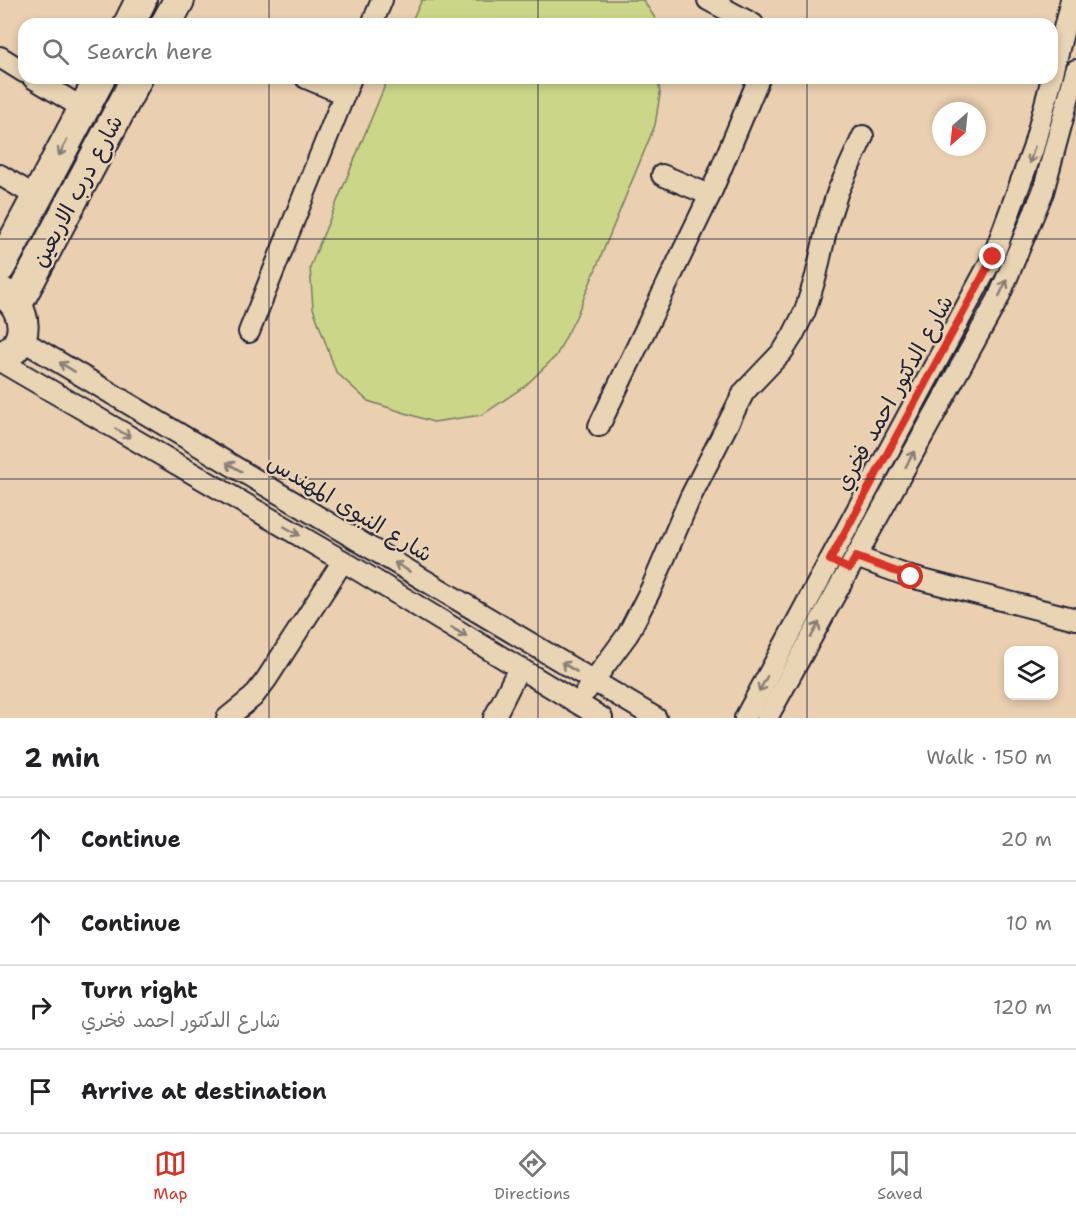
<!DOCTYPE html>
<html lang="en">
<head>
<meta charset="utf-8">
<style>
  body { margin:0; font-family:"Shantell Sans","Playpen Sans Arabic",sans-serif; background:#f6f6f6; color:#202124 }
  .controls { position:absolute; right:18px; bottom:18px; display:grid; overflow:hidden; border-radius:12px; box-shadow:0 3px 9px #0003 }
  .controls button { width:54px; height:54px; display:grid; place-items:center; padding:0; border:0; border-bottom:2px solid #e0e0e0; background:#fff; color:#202124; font:30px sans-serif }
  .compass { position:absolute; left:932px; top:102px; width:54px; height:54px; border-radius:50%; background:#fff; box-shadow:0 3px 9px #0003; rotate:207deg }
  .stop { position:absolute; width:18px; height:18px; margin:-14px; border:4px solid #d93025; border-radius:50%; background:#fff }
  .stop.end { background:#d93025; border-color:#fff; box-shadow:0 2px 6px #0008 }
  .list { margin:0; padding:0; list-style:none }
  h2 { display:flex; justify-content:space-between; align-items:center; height:78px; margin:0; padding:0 24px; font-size:26px }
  h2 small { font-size:20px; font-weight:400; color:#757577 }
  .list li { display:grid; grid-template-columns:39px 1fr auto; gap:18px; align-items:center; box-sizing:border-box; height:84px; padding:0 24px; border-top:2px solid #e0e0e0 }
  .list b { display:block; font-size:22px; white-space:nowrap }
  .list p { margin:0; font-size:20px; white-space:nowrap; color:#757577 }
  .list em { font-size:20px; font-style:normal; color:#757577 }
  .icon { flex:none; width:33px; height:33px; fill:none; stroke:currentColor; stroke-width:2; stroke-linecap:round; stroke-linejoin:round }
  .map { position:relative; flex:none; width:1076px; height:718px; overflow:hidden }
  .search { position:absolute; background:#fff; box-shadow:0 3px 9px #0003; left:18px; right:18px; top:18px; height:66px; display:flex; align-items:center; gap:15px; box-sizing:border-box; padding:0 21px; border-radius:18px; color:#757577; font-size:22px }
  .sheet { height:414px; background:#fff }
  nav { display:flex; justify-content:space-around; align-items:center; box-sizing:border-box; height:84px; border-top:2px solid #e0e0e0; background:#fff; font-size:16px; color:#757577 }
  nav a { display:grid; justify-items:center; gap:3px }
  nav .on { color:#d93025 }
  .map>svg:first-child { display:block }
  .green { fill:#cbd689; stroke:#767c62; stroke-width:1.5 }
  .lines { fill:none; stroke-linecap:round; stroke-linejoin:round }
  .minor-casing { stroke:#22223b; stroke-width:24 }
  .highway-casing { stroke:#22223b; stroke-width:34 }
  .minor { stroke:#e9d4b3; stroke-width:20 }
  .highway { stroke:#e9d4b3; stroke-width:30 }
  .oneway { stroke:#867b77 }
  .route { stroke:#d93025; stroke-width:8 }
  .grid { fill:none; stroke:#22223b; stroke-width:1.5; stroke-opacity:0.55 }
  .labels { text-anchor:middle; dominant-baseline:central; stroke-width:4.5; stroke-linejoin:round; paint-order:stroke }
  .street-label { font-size:22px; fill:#22223b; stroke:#e9d4b3 }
</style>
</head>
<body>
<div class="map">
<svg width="1076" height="718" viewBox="0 0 1076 718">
  <rect width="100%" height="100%" fill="#eacfb0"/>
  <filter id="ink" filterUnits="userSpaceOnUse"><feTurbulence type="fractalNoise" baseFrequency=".0167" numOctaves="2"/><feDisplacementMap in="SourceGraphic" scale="12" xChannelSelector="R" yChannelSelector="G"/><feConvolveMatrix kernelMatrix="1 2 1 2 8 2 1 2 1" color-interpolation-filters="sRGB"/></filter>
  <g filter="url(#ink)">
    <!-- green -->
    <g class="green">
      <path d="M 422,0 L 643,0 L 659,24 L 410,24 Z"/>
      <path d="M 388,78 L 658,78 L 660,94 L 655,125 L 576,317 L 556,356 L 525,386 L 482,415 L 433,422 L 368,401 L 336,372 L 313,308 L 310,267 Z"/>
    </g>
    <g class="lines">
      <!-- minor casing -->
      <g class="minor-casing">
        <g id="minor">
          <path d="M 708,0 L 753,24"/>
          <path d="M 372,24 L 382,0"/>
          <path d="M 0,57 L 24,72"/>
          <path d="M 1052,77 L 1071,0"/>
          <path d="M 33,78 L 84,109"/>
          <path d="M 306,78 L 344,94"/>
          <path d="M 0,175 L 37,197"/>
          <path d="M 662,175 L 710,195"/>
          <path d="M 249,332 L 351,78"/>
          <path d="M 20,339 L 656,718"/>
          <path d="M 0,361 L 343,561 L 602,718"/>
          <path d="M 599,426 L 710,195 L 759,78"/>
          <path d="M 856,557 L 911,577 L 1076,619"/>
          <path d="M 586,691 L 628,634 L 652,587 L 690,498 L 744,392 L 783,351 L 793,335 L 805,311 L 816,276 L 828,222 L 838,191 L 863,136"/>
          <path d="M 227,718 L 253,697 L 266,680 L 343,561"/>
          <path d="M 494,718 L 519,668"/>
          <path d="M 745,718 L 993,257 L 1033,149 L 1052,78"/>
          <path d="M 767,718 L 998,299 L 1043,192 L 1076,70"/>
        </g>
      </g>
      <!-- highway casing -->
      <g class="highway-casing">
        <g id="highway">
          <path d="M 129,24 L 141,0"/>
          <path d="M 166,24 L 179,0"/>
          <path d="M 0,267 L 100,78"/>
          <path d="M 17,304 L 137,78"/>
          <path d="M 0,357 C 32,346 28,306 1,292"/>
        </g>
      </g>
      <!-- minor -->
      <use href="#minor" class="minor"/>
      <!-- highway -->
      <use href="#highway" class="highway"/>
    </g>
    <!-- one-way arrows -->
    <defs><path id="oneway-shaft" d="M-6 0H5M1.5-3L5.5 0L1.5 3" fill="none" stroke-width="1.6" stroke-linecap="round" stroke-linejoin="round" transform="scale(1.5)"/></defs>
    <g class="oneway">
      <use href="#oneway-shaft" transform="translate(63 148) rotate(118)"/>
      <use href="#oneway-shaft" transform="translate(1032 155) rotate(107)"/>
      <use href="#oneway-shaft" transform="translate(1003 288) rotate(-65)"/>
      <use href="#oneway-shaft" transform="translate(67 367) rotate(-149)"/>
      <use href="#oneway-shaft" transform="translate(123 433) rotate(30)"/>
      <use href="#oneway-shaft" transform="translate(910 459) rotate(-61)"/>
      <use href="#oneway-shaft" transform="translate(234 467) rotate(-149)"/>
      <use href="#oneway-shaft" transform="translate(292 531) rotate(30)"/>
      <use href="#oneway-shaft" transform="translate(402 567) rotate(-149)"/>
      <use href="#oneway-shaft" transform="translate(815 630) rotate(-61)"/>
      <use href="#oneway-shaft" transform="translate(459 632) rotate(31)"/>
      <use href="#oneway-shaft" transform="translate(569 667) rotate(-149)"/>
      <use href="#oneway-shaft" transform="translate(763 684) rotate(118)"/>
    </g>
  </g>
  <g class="lines" filter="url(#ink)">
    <!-- route -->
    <path class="route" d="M 911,577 L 856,557 L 849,569 L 830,560 L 993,257"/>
  </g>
  <!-- grid -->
  <path class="grid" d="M 269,0 L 269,24M 538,0 L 538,24M 807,0 L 807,24M 269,78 L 269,718M 538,78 L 538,718M 807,78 L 807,718M 0,239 L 1076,239M 0,479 L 1076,479"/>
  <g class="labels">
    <!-- street labels -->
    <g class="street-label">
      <text transform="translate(77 191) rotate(-62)">شارع درب الاربعين</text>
      <text transform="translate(894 393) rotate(-61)">شارع الدكتور احمد فخري</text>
      <text transform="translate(350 508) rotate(31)">شارع النبوى المهندس</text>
    </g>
  </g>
</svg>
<div class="controls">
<button><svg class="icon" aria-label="layers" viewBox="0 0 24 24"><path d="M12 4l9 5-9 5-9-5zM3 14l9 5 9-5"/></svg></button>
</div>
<svg class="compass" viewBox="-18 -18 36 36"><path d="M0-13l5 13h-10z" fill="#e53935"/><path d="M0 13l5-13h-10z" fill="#757577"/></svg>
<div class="stop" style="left:911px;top:577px"></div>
<div class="stop end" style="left:993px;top:257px"></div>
<div class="search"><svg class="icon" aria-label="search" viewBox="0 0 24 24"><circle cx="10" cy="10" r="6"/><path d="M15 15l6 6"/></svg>Search here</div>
</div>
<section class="sheet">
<h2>2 min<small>Walk · 150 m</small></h2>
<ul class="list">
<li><svg class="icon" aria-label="ahead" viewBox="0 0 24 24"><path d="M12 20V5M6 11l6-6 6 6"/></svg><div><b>Continue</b></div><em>20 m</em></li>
<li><svg class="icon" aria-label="ahead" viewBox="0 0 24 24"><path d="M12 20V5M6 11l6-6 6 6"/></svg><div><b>Continue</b></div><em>10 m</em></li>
<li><svg class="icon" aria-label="right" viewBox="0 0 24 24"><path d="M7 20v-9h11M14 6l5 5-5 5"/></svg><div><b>Turn right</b><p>شارع الدكتور احمد فخري</p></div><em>120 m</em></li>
<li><svg class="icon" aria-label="arrive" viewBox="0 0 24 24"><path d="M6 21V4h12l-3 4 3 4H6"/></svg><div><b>Arrive at destination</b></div></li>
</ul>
</section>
<nav>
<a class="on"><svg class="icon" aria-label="map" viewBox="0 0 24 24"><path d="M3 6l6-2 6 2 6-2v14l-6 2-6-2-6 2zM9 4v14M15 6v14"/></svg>Map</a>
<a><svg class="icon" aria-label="directions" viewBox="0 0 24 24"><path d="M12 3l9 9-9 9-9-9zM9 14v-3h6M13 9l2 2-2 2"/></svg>Directions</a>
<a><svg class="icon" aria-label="saved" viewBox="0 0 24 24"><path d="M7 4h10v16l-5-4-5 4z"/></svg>Saved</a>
</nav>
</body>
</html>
